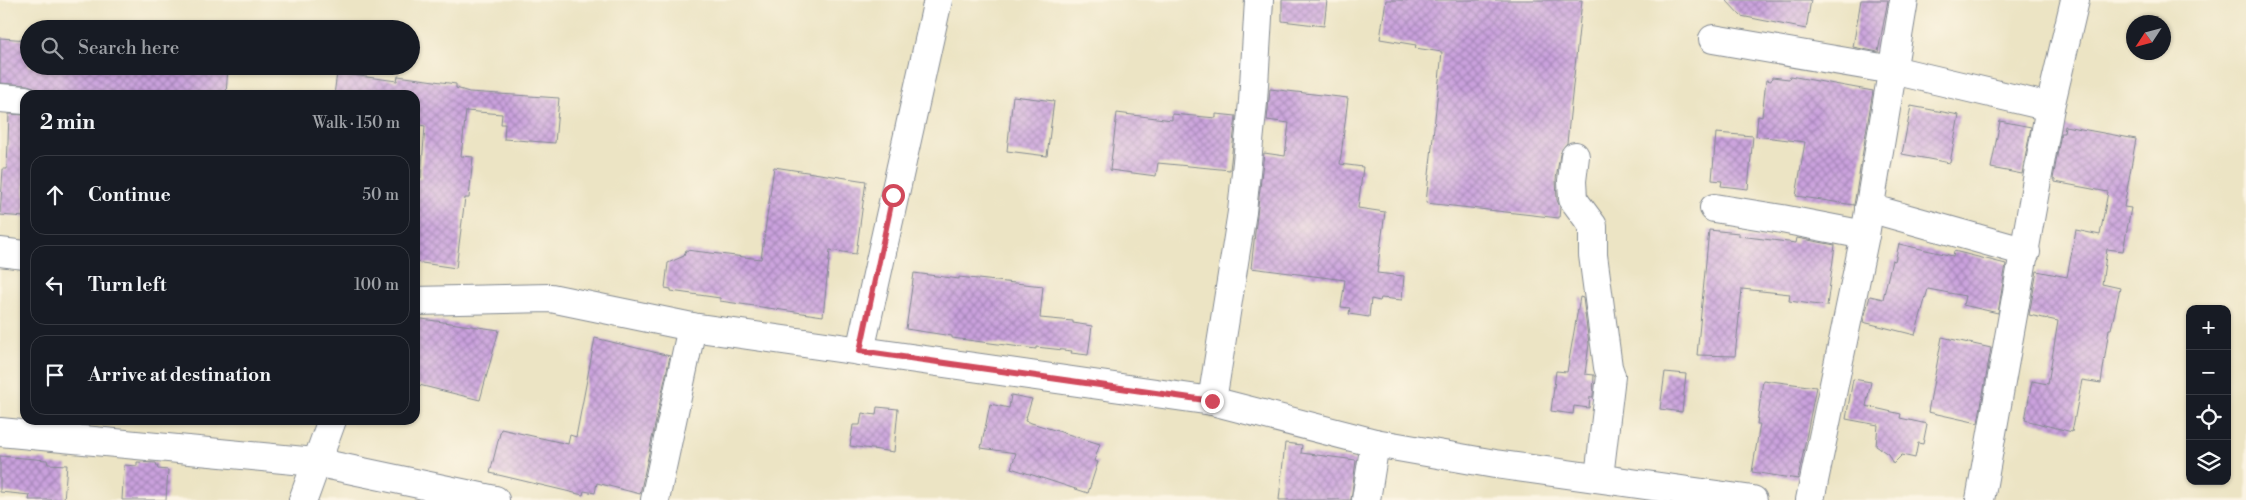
<!DOCTYPE html>
<html lang="en">
<head>
<meta charset="utf-8">
<style>
  body { margin:0; font-family:"Libre Bodoni",serif; background:#20242c; color:#f1f3f6 }
  .controls { position:absolute; right:15px; bottom:15px; display:grid; overflow:hidden; border-radius:10px; box-shadow:0 1px 4px #0004 }
  .controls button { width:45px; height:45px; display:grid; place-items:center; padding:0; border:0; border-bottom:1px solid #363941; background:#171b24; color:#f1f3f6; font:25px sans-serif }
  .compass { position:absolute; left:2126px; top:15px; width:45px; height:45px; border-radius:50%; background:#171b24; box-shadow:0 1px 4px #0004; rotate:234deg }
  .stop { position:absolute; width:15px; height:15px; margin:-11px; border:4px solid #d1495b; border-radius:50%; background:#fff }
  .stop.end { background:#d1495b; border-color:#fff; box-shadow:0 1px 5px #0008 }
  .list { margin:0; padding:0; list-style:none }
  h2 { display:flex; justify-content:space-between; align-items:center; height:65px; margin:0; padding:0 20px; font-size:21px }
  h2 small { font-size:16px; font-weight:400; color:#9ea1a6 }
  .list li { display:grid; grid-template-columns:32px 1fr auto; gap:15px; align-items:center; box-sizing:border-box; height:80px; margin:0 10px 10px; padding:0 10px; border:1px solid #363941; border-radius:15px }
  .list b { display:block; font-size:19px; white-space:nowrap }
  .list em { font-size:16px; font-style:normal; color:#9ea1a6 }
  .icon { flex:none; width:28px; height:28px; fill:none; stroke:currentColor; stroke-width:2; stroke-linecap:round; stroke-linejoin:round }
  .map { position:relative; flex:none; width:2246px; height:500px; overflow:hidden }
  .search { position:absolute; background:#171b24; box-shadow:0 1px 4px #0004; left:20px; top:20px; width:400px; height:55px; display:flex; align-items:center; gap:12px; box-sizing:border-box; padding:0 18px; border-radius:28px; color:#9ea1a6; font-size:19px }
  .panel { position:absolute; background:#171b24; box-shadow:0 1px 4px #0004; left:20px; top:90px; width:400px; height:335px; border-radius:15px }
  .map>svg:first-child { display:block }
  .building { fill:url(#building-cross-hatch) }
  .lines { fill:none; stroke-linecap:round; stroke-linejoin:round }
  .minor-casing { stroke:#848a91; stroke-width:30 }
  .minor { stroke:#fff; stroke-width:28 }
  .route { stroke:#d1495b; stroke-width:6 }
</style>
</head>
<body>
<div class="map">
<svg width="2246" height="500" viewBox="0 0 2246 500">
  <defs>
    <pattern id="building-cross-hatch" width="8" height="8" patternUnits="userSpaceOnUse" patternTransform="scale(1.25)"><rect width="8" height="8" fill="#caa1dd"/><path d="M0 0l8 8M0 8l8-8" fill="none" stroke="#a384b6"/></pattern>
  </defs>
  <rect width="100%" height="100%" fill="#fcf5e5"/>
  <filter id="ink" filterUnits="userSpaceOnUse"><feTurbulence type="fractalNoise" baseFrequency=".02" numOctaves="2"/><feDisplacementMap in="SourceGraphic" scale="10" xChannelSelector="R" yChannelSelector="G"/><feConvolveMatrix kernelMatrix="1 2 1 2 8 2 1 2 1" color-interpolation-filters="sRGB"/></filter>
  <filter id="wash" filterUnits="userSpaceOnUse"><feTurbulence type="fractalNoise" baseFrequency=".0096" numOctaves="4" result="noise"/><feDisplacementMap in="SourceGraphic" scale="20" xChannelSelector="R" yChannelSelector="G"/><feGaussianBlur stdDeviation="1.12" result="paint"/><feColorMatrix in="noise" values="0 0 0 0 0 0 0 0 0 0 0 0 0 0 0 0 0 1.4 0 .05"/><feComposite in="paint" operator="in"/></filter>
  <g filter="url(#wash)">
    <rect width="100%" height="100%" fill="#ece4c4"/>
    <g id="blocks">
      <!-- building -->
      <g class="building">
        <path d="M 1282,0 L 1327,0 L 1324,26 L 1282,21 Z"/>
        <path d="M 1386,0 L 1582,0 L 1567,143 L 1560,154 L 1556,179 L 1557,200 L 1560,207 L 1559,218 L 1426,203 L 1442,52 L 1415,48 L 1416,45 L 1380,39 Z"/>
        <path d="M 1726,0 L 1811,0 L 1806,29 L 1741,16 Z"/>
        <path d="M 1861,0 L 1888,0 L 1878,52 L 1853,47 Z"/>
        <path d="M 0,38 L 29,40 L 29,66 L 228,66 L 226,95 L 39,95 L 34,87 L 27,85 L 0,83 Z"/>
        <path d="M 337,73 L 397,81 L 398,76 L 456,84 L 456,88 L 469,92 L 559,98 L 555,143 L 504,139 L 505,124 L 501,124 L 502,114 L 466,111 L 461,156 L 473,157 L 469,198 L 465,198 L 456,268 L 415,262 L 415,178 L 421,178 L 425,126 L 415,124 L 415,95 L 334,95 Z"/>
        <path d="M 1790,76 L 1873,91 L 1854,205 L 1796,196 L 1805,142 L 1756,136 L 1758,116 L 1762,117 L 1766,80 L 1771,81 L 1772,77 L 1789,79 Z"/>
        <path d="M 1270,89 L 1348,98 L 1340,164 L 1363,167 L 1358,208 L 1385,212 L 1377,273 L 1404,276 L 1402,300 L 1381,298 L 1380,301 L 1371,299 L 1369,317 L 1349,314 L 1350,308 L 1341,307 L 1345,280 L 1251,268 L 1264,153 L 1285,156 L 1289,123 L 1267,120 Z"/>
        <path d="M 1013,96 L 1054,101 L 1047,156 L 1007,151 Z"/>
        <path d="M 1911,106 L 1959,115 L 1950,163 L 1902,154 Z"/>
        <path d="M 1117,113 L 1172,120 L 1172,114 L 1216,118 L 1216,114 L 1236,116 L 1230,170 L 1158,163 L 1156,176 L 1110,170 Z"/>
        <path d="M 9,114 L 25,115 L 25,217 L 0,215 L 3,169 L 7,169 Z"/>
        <path d="M 2000,121 L 2031,127 L 2022,174 L 1991,168 Z"/>
        <path d="M 2065,126 L 2136,139 L 2124,207 L 2131,208 L 2123,251 L 2107,249 L 2102,284 L 2120,288 L 2111,329 L 2109,329 L 2101,383 L 2082,380 L 2072,432 L 2025,420 L 2032,381 L 2048,384 L 2058,321 L 2029,315 L 2037,271 L 2067,277 L 2076,230 L 2100,235 L 2108,192 L 2055,182 L 2055,180 L 2053,179 L 2061,133 L 2064,133 Z"/>
        <path d="M 1716,133 L 1753,136 L 1748,189 L 1721,186 L 1722,181 L 1712,180 Z"/>
        <path d="M 774,167 L 866,181 L 856,254 L 830,250 L 823,316 L 720,301 L 720,298 L 671,291 L 671,289 L 665,288 L 668,263 L 684,256 L 686,250 L 761,259 Z"/>
        <path d="M 1709,230 L 1739,233 L 1739,236 L 1796,243 L 1797,238 L 1835,245 L 1827,306 L 1789,301 L 1790,294 L 1742,289 L 1735,356 L 1697,355 Z"/>
        <path d="M 1899,244 L 1953,256 L 1954,251 L 2006,264 L 1998,313 L 1963,305 L 1965,296 L 1928,289 L 1915,335 L 1863,322 L 1870,296 L 1883,299 L 1892,260 L 1895,261 Z"/>
        <path d="M 914,273 L 959,279 L 959,277 L 1043,286 L 1040,318 L 1073,321 L 1073,323 L 1092,326 L 1088,355 L 1071,353 L 1072,351 L 1036,347 L 1036,349 L 952,338 L 952,336 L 906,329 Z"/>
        <path d="M 1580,297 L 1583,298 L 1589,344 L 1585,374 L 1594,375 L 1593,397 L 1590,397 L 1589,408 L 1574,406 L 1573,414 L 1551,411 L 1556,371 L 1567,372 Z"/>
        <path d="M 415,318 L 499,330 L 480,400 L 415,384 Z"/>
        <path d="M 1942,337 L 1991,348 L 1978,423 L 1928,412 Z"/>
        <path d="M 595,338 L 670,356 L 640,494 L 597,483 L 595,493 L 584,491 L 583,495 L 490,473 L 501,429 L 568,444 L 570,435 L 576,437 Z"/>
        <path d="M 1665,372 L 1686,374 L 1682,412 L 1660,409 Z"/>
        <path d="M 1853,379 L 1871,382 L 1866,406 L 1901,414 L 1900,418 L 1927,424 L 1923,444 L 1918,443 L 1915,458 L 1902,455 L 1893,464 L 1888,454 L 1876,446 L 1878,425 L 1846,419 Z"/>
        <path d="M 1763,380 L 1816,387 L 1798,479 L 1752,472 L 1760,424 L 1757,424 Z"/>
        <path d="M 1011,395 L 1032,399 L 1025,421 L 1100,444 L 1094,461 L 1098,462 L 1088,493 L 1011,468 L 1016,453 L 981,448 L 990,404 L 1009,408 Z"/>
        <path d="M 877,407 L 898,409 L 894,452 L 850,446 L 853,425 L 860,425 L 862,413 L 876,415 Z"/>
        <path d="M 1285,443 L 1302,445 L 1301,453 L 1356,460 L 1351,500 L 1279,500 Z"/>
        <path d="M 0,456 L 47,460 L 48,464 L 67,465 L 64,500 L 29,500 L 30,495 L 0,492 Z"/>
        <path d="M 137,462 L 156,463 L 158,469 L 168,470 L 166,500 L 122,500 L 124,465 L 137,466 Z"/>
      </g>
    </g>
  </g>
  <g filter="url(#ink)">
    <use href="#blocks" fill-opacity="0" stroke="#848a91" stroke-width="1"/>
    <g class="lines">
      <!-- minor casing -->
      <g class="minor-casing">
        <g id="minor">
          <path d="M 1713,39 L 1893,70 L 2050,107"/>
          <path d="M 0,98 L 25,100"/>
          <path d="M 1575,156 L 1572,181 L 1573,199 L 1593,226 L 1593,255 L 1608,367 L 1611,376 L 1599,477"/>
          <path d="M 1714,208 L 1782,219 L 1865,235"/>
          <path d="M 1869,208 L 2026,252"/>
          <path d="M 0,252 L 25,255"/>
          <path d="M 415,301 L 551,298 L 692,327 L 1212,401 L 1375,443 L 1495,464 L 1753,500"/>
          <path d="M 860,351 L 938,0"/>
          <path d="M 1212,401 L 1242,212 L 1253,102 L 1259,0"/>
          <path d="M 0,432 L 315,462 L 495,500"/>
          <path d="M 303,500 L 332,420"/>
          <path d="M 655,500 L 692,327"/>
          <path d="M 1366,500 L 1375,443"/>
          <path d="M 1810,500 L 1865,235 L 1904,0"/>
          <path d="M 1980,500 L 2050,107 L 2075,0"/>
        </g>
      </g>
      <!-- minor -->
      <use href="#minor" class="minor"/>
    </g>
  </g>
  <g class="lines" filter="url(#ink)">
    <!-- route -->
    <path class="route" d="M 893,195 L 860,351 L 1212,401"/>
  </g>
</svg>
<div class="controls">
<button>+</button>
<button>−</button>
<button><svg class="icon" aria-label="locate" viewBox="0 0 24 24"><circle cx="12" cy="12" r="6"/><path d="M12 2v4M12 18v4M2 12h4M18 12h4"/></svg></button>
<button><svg class="icon" aria-label="layers" viewBox="0 0 24 24"><path d="M12 4l9 5-9 5-9-5zM3 14l9 5 9-5"/></svg></button>
</div>
<svg class="compass" viewBox="-18 -18 36 36"><path d="M0-13l5 13h-10z" fill="#e53935"/><path d="M0 13l5-13h-10z" fill="#9ea1a6"/></svg>
<div class="stop" style="left:893px;top:195px"></div>
<div class="stop end" style="left:1212px;top:401px"></div>
<div class="search"><svg class="icon" aria-label="search" viewBox="0 0 24 24"><circle cx="10" cy="10" r="6"/><path d="M15 15l6 6"/></svg>Search here</div>
<section class="panel">
<h2>2 min<small>Walk · 150 m</small></h2>
<ul class="list">
<li><svg class="icon" aria-label="ahead" viewBox="0 0 24 24"><path d="M12 20V5M6 11l6-6 6 6"/></svg><div><b>Continue</b></div><em>50 m</em></li>
<li><svg class="icon" aria-label="left" viewBox="0 0 24 24"><path d="M17 20v-9H6M10 6l-5 5 5 5"/></svg><div><b>Turn left</b></div><em>100 m</em></li>
<li><svg class="icon" aria-label="arrive" viewBox="0 0 24 24"><path d="M6 21V4h12l-3 4 3 4H6"/></svg><div><b>Arrive at destination</b></div></li>
</ul>
</section>
</div>
</body>
</html>
